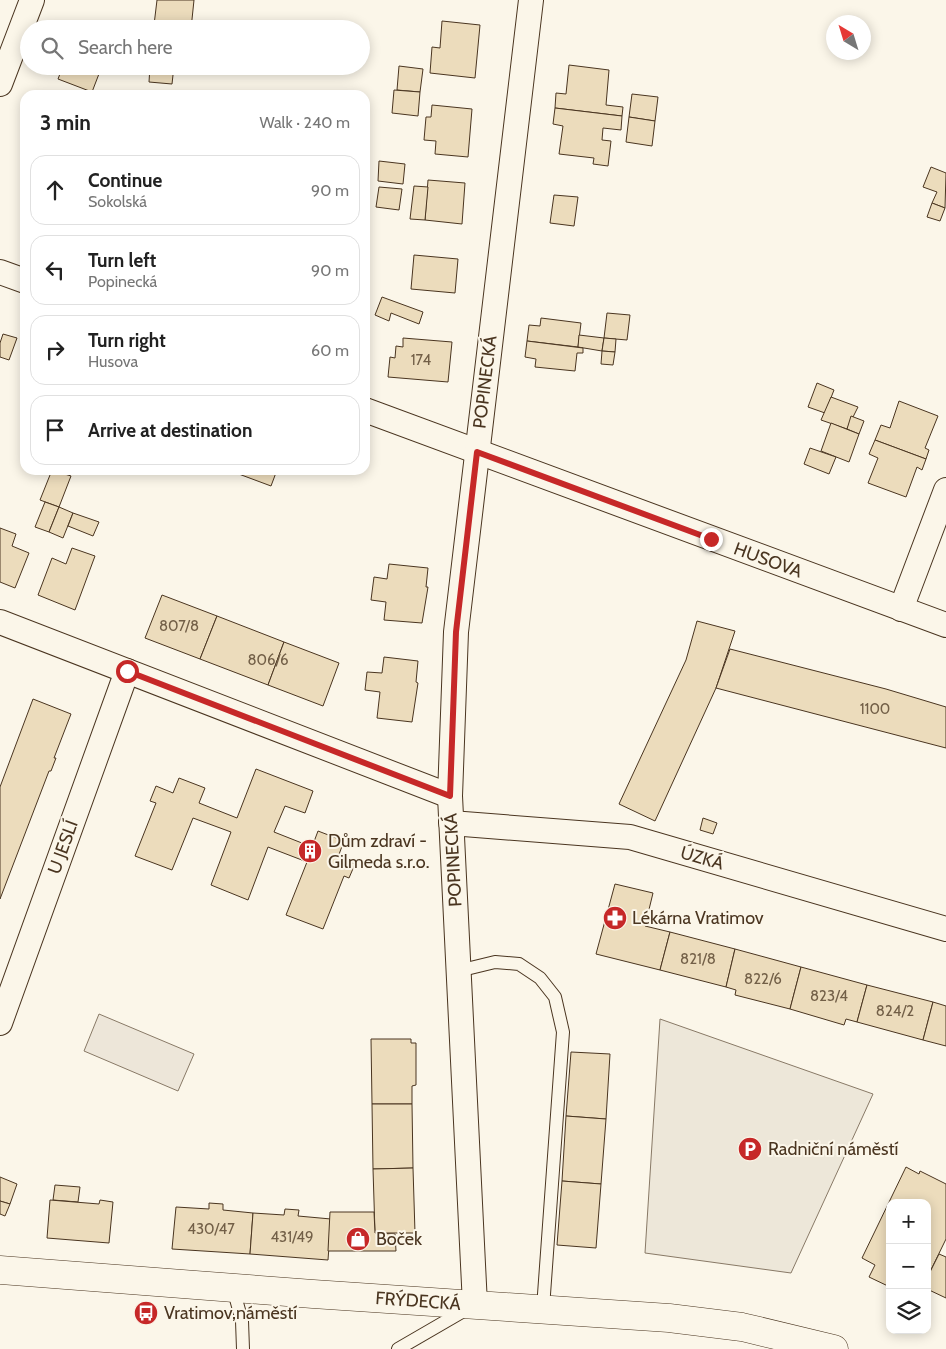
<!DOCTYPE html>
<html lang="en">
<head>
<meta charset="utf-8">
<style>
  body { margin:0; font-family:Cabin,sans-serif; background:#f2f2f2; color:#222 }
  .controls { position:absolute; right:15px; bottom:15px; display:grid; overflow:hidden; border-radius:10px; box-shadow:0 2px 12px #0003 }
  .controls button { width:45px; height:45px; display:grid; place-items:center; padding:0; border:0; border-bottom:1px solid #e0e0e0; background:#fff; color:#222; font:25px sans-serif }
  .compass { position:absolute; left:826px; top:15px; width:45px; height:45px; border-radius:50%; background:#fff; box-shadow:0 2px 12px #0003; rotate:322deg }
  .stop { position:absolute; width:15px; height:15px; margin:-11px; border:4px solid #c62828; border-radius:50%; background:#fff }
  .stop.end { background:#c62828; border-color:#fff; box-shadow:0 1px 5px #0008 }
  .list { margin:0; padding:0; list-style:none }
  h2 { display:flex; justify-content:space-between; align-items:center; height:65px; margin:0; padding:0 20px; font-size:21px }
  h2 small { font-size:16px; font-weight:400; color:#767676 }
  .list li { display:grid; grid-template-columns:32px 1fr auto; gap:15px; align-items:center; box-sizing:border-box; height:70px; margin:0 10px 10px; padding:0 10px; border:1px solid #e0e0e0; border-radius:15px }
  .list b { display:block; font-size:19px; white-space:nowrap }
  .list p { margin:0; font-size:16px; white-space:nowrap; color:#767676 }
  .list em { font-size:16px; font-style:normal; color:#767676 }
  .icon { flex:none; width:28px; height:28px; fill:none; stroke:currentColor; stroke-width:2; stroke-linecap:round; stroke-linejoin:round }
  .map { position:relative; flex:none; width:946px; height:1349px; overflow:hidden }
  .search { position:absolute; background:#fff; box-shadow:0 2px 12px #0003; left:20px; top:20px; width:350px; height:55px; display:flex; align-items:center; gap:12px; box-sizing:border-box; padding:0 18px; border-radius:28px; color:#767676; font-size:19px }
  .panel { position:absolute; background:#fff; box-shadow:0 2px 12px #0003; left:20px; top:90px; width:350px; height:385px; border-radius:15px }
  .map>svg:first-child { display:block }
  .green { fill:#ede6d9; stroke:#887966 }
  .parking { fill:#ede7d9; stroke:#887966 }
  .building { fill:#ecdcbc; stroke:#4a3520 }
  .lines { fill:none; stroke-linecap:round; stroke-linejoin:round }
  .service-casing { stroke:#4a3520; stroke-width:14 }
  .minor-casing { stroke:#4a3520; stroke-width:26 }
  .secondary-casing { stroke:#4a3520; stroke-width:29 }
  .service { stroke:#fbf6e9; stroke-width:12 }
  .minor { stroke:#fbf6e9; stroke-width:24 }
  .secondary { stroke:#fbf6e9; stroke-width:28 }
  .route { stroke:#c62828; stroke-width:6 }
  .labels { text-anchor:middle; dominant-baseline:central; stroke-width:4; stroke-linejoin:round; paint-order:stroke }
  .number-label { font-size:15px; fill:#725f47 }
  .street-label { font-size:18px; fill:#4a3520; stroke:#fbf6e9 }
  .poi-label { font-size:18px; fill:#4a3520; stroke:#fbf6e9; text-anchor:start }
</style>
</head>
<body>
<div class="map">
<svg width="946" height="1349" viewBox="0 0 946 1349">
  <rect width="100%" height="100%" fill="#fbf6e9"/>
  <!-- green -->
  <path class="green" d="M 99,1014 L 194,1054 L 178,1091 L 84,1051 Z"/>
  <!-- parking -->
  <path class="parking" d="M 660,1019 L 873,1094 L 791,1273 L 645,1253 Z"/>
  <!-- building -->
  <g class="building">
    <path d="M 157,0 L 194,0 L 191,29 L 165,29 L 165,26 L 154,25 Z"/>
    <path d="M 442,21 L 480,25 L 475,78 L 430,73 L 432,47 L 440,48 Z"/>
    <path d="M 569,65 L 609,70 L 606,105 L 623,107 L 622,116 L 555,108 L 556,93 L 566,94 Z"/>
    <path d="M 63,66 L 102,66 L 92,92 L 58,79 Z"/>
    <path d="M 150,66 L 174,66 L 172,84 L 149,82 Z"/>
    <path d="M 399,66 L 423,69 L 420,92 L 397,90 Z"/>
    <path d="M 394,90 L 420,92 L 418,116 L 392,113 Z"/>
    <path d="M 632,94 L 658,97 L 655,121 L 629,117 Z"/>
    <path d="M 432,105 L 472,109 L 468,157 L 435,154 L 436,141 L 424,140 L 426,117 L 431,117 Z"/>
    <path d="M 555,108 L 622,116 L 621,130 L 603,128 L 602,140 L 611,141 L 608,166 L 593,164 L 594,158 L 559,154 L 563,126 L 553,124 Z"/>
    <path d="M 629,117 L 655,121 L 652,146 L 626,142 Z"/>
    <path d="M 379,161 L 405,164 L 403,184 L 378,181 Z"/>
    <path d="M 931,167 L 946,173 L 945,208 L 932,203 L 937,192 L 923,187 Z"/>
    <path d="M 428,180 L 465,183 L 462,224 L 425,220 Z"/>
    <path d="M 414,186 L 428,187 L 425,220 L 410,219 Z"/>
    <path d="M 379,187 L 402,189 L 399,210 L 376,207 Z"/>
    <path d="M 554,195 L 578,197 L 574,226 L 550,223 Z"/>
    <path d="M 932,203 L 945,208 L 940,221 L 927,217 Z"/>
    <path d="M 414,255 L 458,259 L 455,293 L 411,289 Z"/>
    <path d="M 382,297 L 423,312 L 419,324 L 391,313 L 389,321 L 375,315 Z"/>
    <path d="M 607,313 L 630,315 L 627,340 L 604,338 Z"/>
    <path d="M 541,318 L 581,323 L 578,347 L 527,341 L 529,325 L 540,326 Z"/>
    <path d="M 3,334 L 17,338 L 9,360 L 0,357 L 0,343 Z"/>
    <path d="M 579,335 L 604,338 L 602,351 L 578,347 Z"/>
    <path d="M 403,338 L 452,342 L 448,382 L 388,377 L 390,357 L 395,358 L 396,346 L 403,347 Z"/>
    <path d="M 604,338 L 616,339 L 615,352 L 602,351 Z"/>
    <path d="M 527,341 L 583,348 L 583,353 L 577,353 L 575,371 L 535,367 L 536,359 L 525,357 Z"/>
    <path d="M 602,351 L 615,352 L 613,365 L 601,364 Z"/>
    <path d="M 817,383 L 834,390 L 825,413 L 808,407 Z"/>
    <path d="M 831,397 L 858,407 L 847,429 L 821,420 Z"/>
    <path d="M 899,401 L 938,416 L 925,448 L 929,450 L 926,459 L 875,440 L 881,425 L 890,428 Z"/>
    <path d="M 851,416 L 864,421 L 859,434 L 847,429 Z"/>
    <path d="M 831,423 L 859,434 L 849,462 L 821,451 Z"/>
    <path d="M 875,440 L 926,459 L 922,470 L 917,467 L 906,497 L 868,483 L 878,458 L 869,454 Z"/>
    <path d="M 810,448 L 836,457 L 829,474 L 804,464 Z"/>
    <path d="M 52,470 L 71,476 L 59,507 L 40,500 Z"/>
    <path d="M 228,470 L 277,470 L 271,486 Z"/>
    <path d="M 45,502 L 59,507 L 49,532 L 35,527 Z"/>
    <path d="M 59,507 L 73,513 L 63,538 L 49,532 Z"/>
    <path d="M 73,513 L 99,522 L 93,536 L 68,526 Z"/>
    <path d="M 0,528 L 16,534 L 12,546 L 29,553 L 15,588 L 0,582 Z"/>
    <path d="M 72,548 L 95,556 L 75,610 L 38,595 L 52,558 L 66,564 Z"/>
    <path d="M 389,564 L 428,568 L 426,587 L 428,587 L 422,623 L 384,620 L 386,602 L 371,600 L 374,577 L 387,579 Z"/>
    <path d="M 162,595 L 217,616 L 200,659 L 145,638 Z"/>
    <path d="M 217,616 L 284,642 L 268,685 L 200,659 Z"/>
    <path d="M 697,621 L 735,631 L 716,688 L 655,821 L 619,804 L 686,660 Z"/>
    <path d="M 284,642 L 339,663 L 323,706 L 268,685 Z"/>
    <path d="M 730,649 L 886,689 L 946,707 L 946,748 L 716,688 Z"/>
    <path d="M 384,657 L 418,661 L 416,682 L 418,683 L 412,722 L 377,718 L 380,692 L 365,690 L 367,672 L 382,673 Z"/>
    <path d="M 33,699 L 71,714 L 54,758 L 56,758 L 51,771 L 49,771 L 0,899 L 0,787 Z"/>
    <path d="M 256,769 L 313,791 L 305,813 L 285,806 L 274,832 L 312,847 L 318,831 L 344,841 L 338,857 L 355,864 L 349,878 L 344,876 L 323,929 L 286,915 L 307,862 L 268,847 L 248,900 L 211,885 L 231,832 L 193,818 L 172,870 L 135,856 L 156,803 L 150,801 L 156,786 L 173,793 L 179,778 L 205,788 L 199,803 L 237,818 Z"/>
    <path d="M 703,818 L 717,823 L 713,834 L 700,830 Z"/>
    <path d="M 615,884 L 653,893 L 645,926 L 670,932 L 660,970 L 596,954 Z"/>
    <path d="M 670,932 L 735,949 L 726,987 L 660,970 Z"/>
    <path d="M 735,949 L 801,967 L 790,1009 L 735,995 L 736,990 L 726,987 Z"/>
    <path d="M 801,967 L 867,985 L 857,1022 L 846,1019 L 844,1025 L 790,1009 Z"/>
    <path d="M 867,985 L 933,1002 L 923,1040 L 857,1022 Z"/>
    <path d="M 933,1002 L 946,1006 L 946,1046 L 923,1040 Z"/>
    <path d="M 371,1039 L 411,1039 L 411,1043 L 416,1043 L 416,1085 L 412,1086 L 412,1104 L 372,1104 Z"/>
    <path d="M 571,1052 L 610,1054 L 606,1119 L 566,1116 Z"/>
    <path d="M 372,1104 L 412,1104 L 413,1168 L 373,1169 Z"/>
    <path d="M 566,1116 L 606,1119 L 601,1184 L 562,1181 Z"/>
    <path d="M 906,1167 L 919,1174 L 920,1171 L 946,1184 L 946,1239 L 927,1278 L 927,1203 L 890,1203 L 890,1287 L 869,1277 L 875,1265 L 862,1258 Z"/>
    <path d="M 413,1168 L 415,1233 L 375,1233 L 373,1169 Z"/>
    <path d="M 0,1177 L 17,1184 L 10,1204 L 0,1201 Z"/>
    <path d="M 562,1181 L 601,1184 L 596,1248 L 557,1245 Z"/>
    <path d="M 55,1185 L 80,1187 L 78,1202 L 53,1200 Z"/>
    <path d="M 50,1200 L 99,1204 L 100,1200 L 113,1202 L 109,1243 L 47,1238 Z"/>
    <path d="M 0,1201 L 10,1204 L 5,1216 L 0,1214 Z"/>
    <path d="M 209,1203 L 223,1204 L 223,1210 L 253,1213 L 250,1254 L 172,1249 L 176,1207 L 209,1209 Z"/>
    <path d="M 285,1209 L 299,1210 L 298,1216 L 331,1219 L 328,1260 L 250,1254 L 253,1213 L 284,1215 Z"/>
    <path d="M 330,1212 L 374,1212 L 375,1233 L 395,1234 L 396,1251 L 328,1251 Z"/>
    <path d="M 939,1254 L 946,1257 L 946,1298 L 927,1289 L 927,1278 Z"/>
  </g>
  <g class="lines">
    <!-- service casing -->
    <g class="service-casing">
      <g id="service">
        <path d="M 458,971 L 495,962 L 519,964 L 540,978 L 555,997 L 563,1032 L 543,1308"/>
        <path d="M 233,1288 L 242,1321 L 243,1349"/>
        <path d="M 398,1349 L 467,1309"/>
      </g>
    </g>
    <!-- minor casing -->
    <g class="minor-casing">
      <g id="minor">
        <path d="M 0,84 L 32,0"/>
        <path d="M 0,272 L 25,281"/>
        <path d="M 365,410 L 946,625"/>
        <path d="M 901,609 L 946,490"/>
        <path d="M 0,622 L 450,796"/>
        <path d="M 451,823 L 630,837 L 946,929"/>
        <path d="M 0,1023 L 127,671"/>
        <path d="M 475,1305 L 450,796 L 456,632 L 531,0"/>
      </g>
    </g>
    <!-- secondary casing -->
    <g class="secondary-casing">
      <path id="secondary" d="M 0,1270 L 313,1294 L 669,1318 L 742,1327 L 834,1349"/>
    </g>
    <!-- service -->
    <use href="#service" class="service"/>
    <!-- minor -->
    <use href="#minor" class="minor"/>
    <!-- secondary -->
    <use href="#secondary" class="secondary"/>
  </g>
  <g class="lines">
    <!-- route -->
    <path class="route" d="M 127,671 L 450,796 L 456,632 L 477,452 L 711,539"/>
  </g>
  <!-- icons -->
  <defs>
    <g id="building-disc" transform="scale(1.25)"><circle r="9.5" fill="#c62828" stroke="#fbf6e9"/><path d="M-4-6H4V6H1V3H-1V6H-4ZM-2.5-4.3h1.7v1.8h-1.7ZM.8-4.3h1.7v1.8H.8ZM-2.5-1h1.7V.8h-1.7ZM.8-1h1.7V.8H.8Z" fill="#fff"/></g>
    <g id="pharmacy-disc" transform="scale(1.25)"><circle r="9.5" fill="#c62828" stroke="#fbf6e9"/><path d="M-2-6h4v4h4v4h-4v4h-4v-4h-4v-4h4Z" fill="#fff"/></g>
    <g id="parking-disc" transform="scale(1.25)"><circle r="9.5" fill="#c62828" stroke="#fbf6e9"/><path d="M-3.5-5.5H1a3.5 3.5 0 0 1 0 7H-1V5.5H-3.5ZM-1-3.4V-.6H.8a1.4 1.4 0 0 0 0-2.8Z" fill="#fff"/></g>
    <g id="shop-disc" transform="scale(1.25)"><circle r="9.5" fill="#c62828" stroke="#fbf6e9"/><path d="M-5-2.5h2.3a2.7 3.5 0 0 1 5.4 0H5L5.5 6h-11ZM-1.5-2.5h3a1.5 2.3 0 0 0-3 0Z" fill="#fff"/></g>
    <g id="bus-disc" transform="scale(1.25)"><circle r="9.5" fill="#c62828" stroke="#fbf6e9"/><path d="M-5-6H5V4H4V6H2V4H-2V6H-4V4H-5ZM-3.5-4V0h7V-4ZM-3.5 1.2v1.5H-2V1.2ZM2 1.2v1.5H3.5V1.2Z" fill="#fff"/></g>
  </defs>
  <g fill-rule="evenodd">
    <use href="#building-disc" x="310" y="851"/>
    <use href="#pharmacy-disc" x="615" y="918"/>
    <use href="#parking-disc" x="750" y="1149"/>
    <use href="#shop-disc" x="358" y="1239"/>
    <use href="#bus-disc" x="146" y="1313"/>
  </g>
  <g class="labels">
    <!-- number labels -->
    <g class="number-label">
      <text x="421" y="360">174</text>
      <text x="179" y="626">807/8</text>
      <text x="268" y="660">806/6</text>
      <text x="875" y="709">1100</text>
      <text x="698" y="959">821/8</text>
      <text x="763" y="979">822/6</text>
      <text x="829" y="996">823/4</text>
      <text x="895" y="1011">824/2</text>
      <text x="211" y="1229">430/47</text>
      <text x="292" y="1237">431/49</text>
    </g>
    <!-- street labels -->
    <g class="street-label">
      <text transform="translate(485 382) rotate(-83)">POPINECKÁ</text>
      <text transform="translate(768 560) rotate(20)">HUSOVA</text>
      <text transform="translate(63 847) rotate(-70)">U JESLÍ</text>
      <text transform="translate(702 858) rotate(16)">ÚZKÁ</text>
      <text transform="translate(453 860) rotate(-93)">POPINECKÁ</text>
      <text transform="translate(418 1301) rotate(4)">FRÝDECKÁ</text>
    </g>
    <!-- poi labels -->
    <g class="poi-label">
      <text x="328" y="841">Dům zdraví -<tspan x="328" dy="21">Gilmeda s.r.o.</tspan></text>
      <text x="632" y="918">Lékárna Vratimov</text>
      <text x="768" y="1149">Radniční náměstí</text>
      <text x="376" y="1239">Boček</text>
      <text x="164" y="1313">Vratimov,náměstí</text>
    </g>
  </g>
</svg>
<div class="controls">
<button>+</button>
<button>−</button>
<button><svg class="icon" aria-label="layers" viewBox="0 0 24 24"><path d="M12 4l9 5-9 5-9-5zM3 14l9 5 9-5"/></svg></button>
</div>
<svg class="compass" viewBox="-18 -18 36 36"><path d="M0-13l5 13h-10z" fill="#e53935"/><path d="M0 13l5-13h-10z" fill="#767676"/></svg>
<div class="stop" style="left:127px;top:671px"></div>
<div class="stop end" style="left:711px;top:539px"></div>
<div class="search"><svg class="icon" aria-label="search" viewBox="0 0 24 24"><circle cx="10" cy="10" r="6"/><path d="M15 15l6 6"/></svg>Search here</div>
<section class="panel">
<h2>3 min<small>Walk · 240 m</small></h2>
<ul class="list">
<li><svg class="icon" aria-label="ahead" viewBox="0 0 24 24"><path d="M12 20V5M6 11l6-6 6 6"/></svg><div><b>Continue</b><p>Sokolská</p></div><em>90 m</em></li>
<li><svg class="icon" aria-label="left" viewBox="0 0 24 24"><path d="M17 20v-9H6M10 6l-5 5 5 5"/></svg><div><b>Turn left</b><p>Popinecká</p></div><em>90 m</em></li>
<li><svg class="icon" aria-label="right" viewBox="0 0 24 24"><path d="M7 20v-9h11M14 6l5 5-5 5"/></svg><div><b>Turn right</b><p>Husova</p></div><em>60 m</em></li>
<li><svg class="icon" aria-label="arrive" viewBox="0 0 24 24"><path d="M6 21V4h12l-3 4 3 4H6"/></svg><div><b>Arrive at destination</b></div></li>
</ul>
</section>
</div>
</body>
</html>
